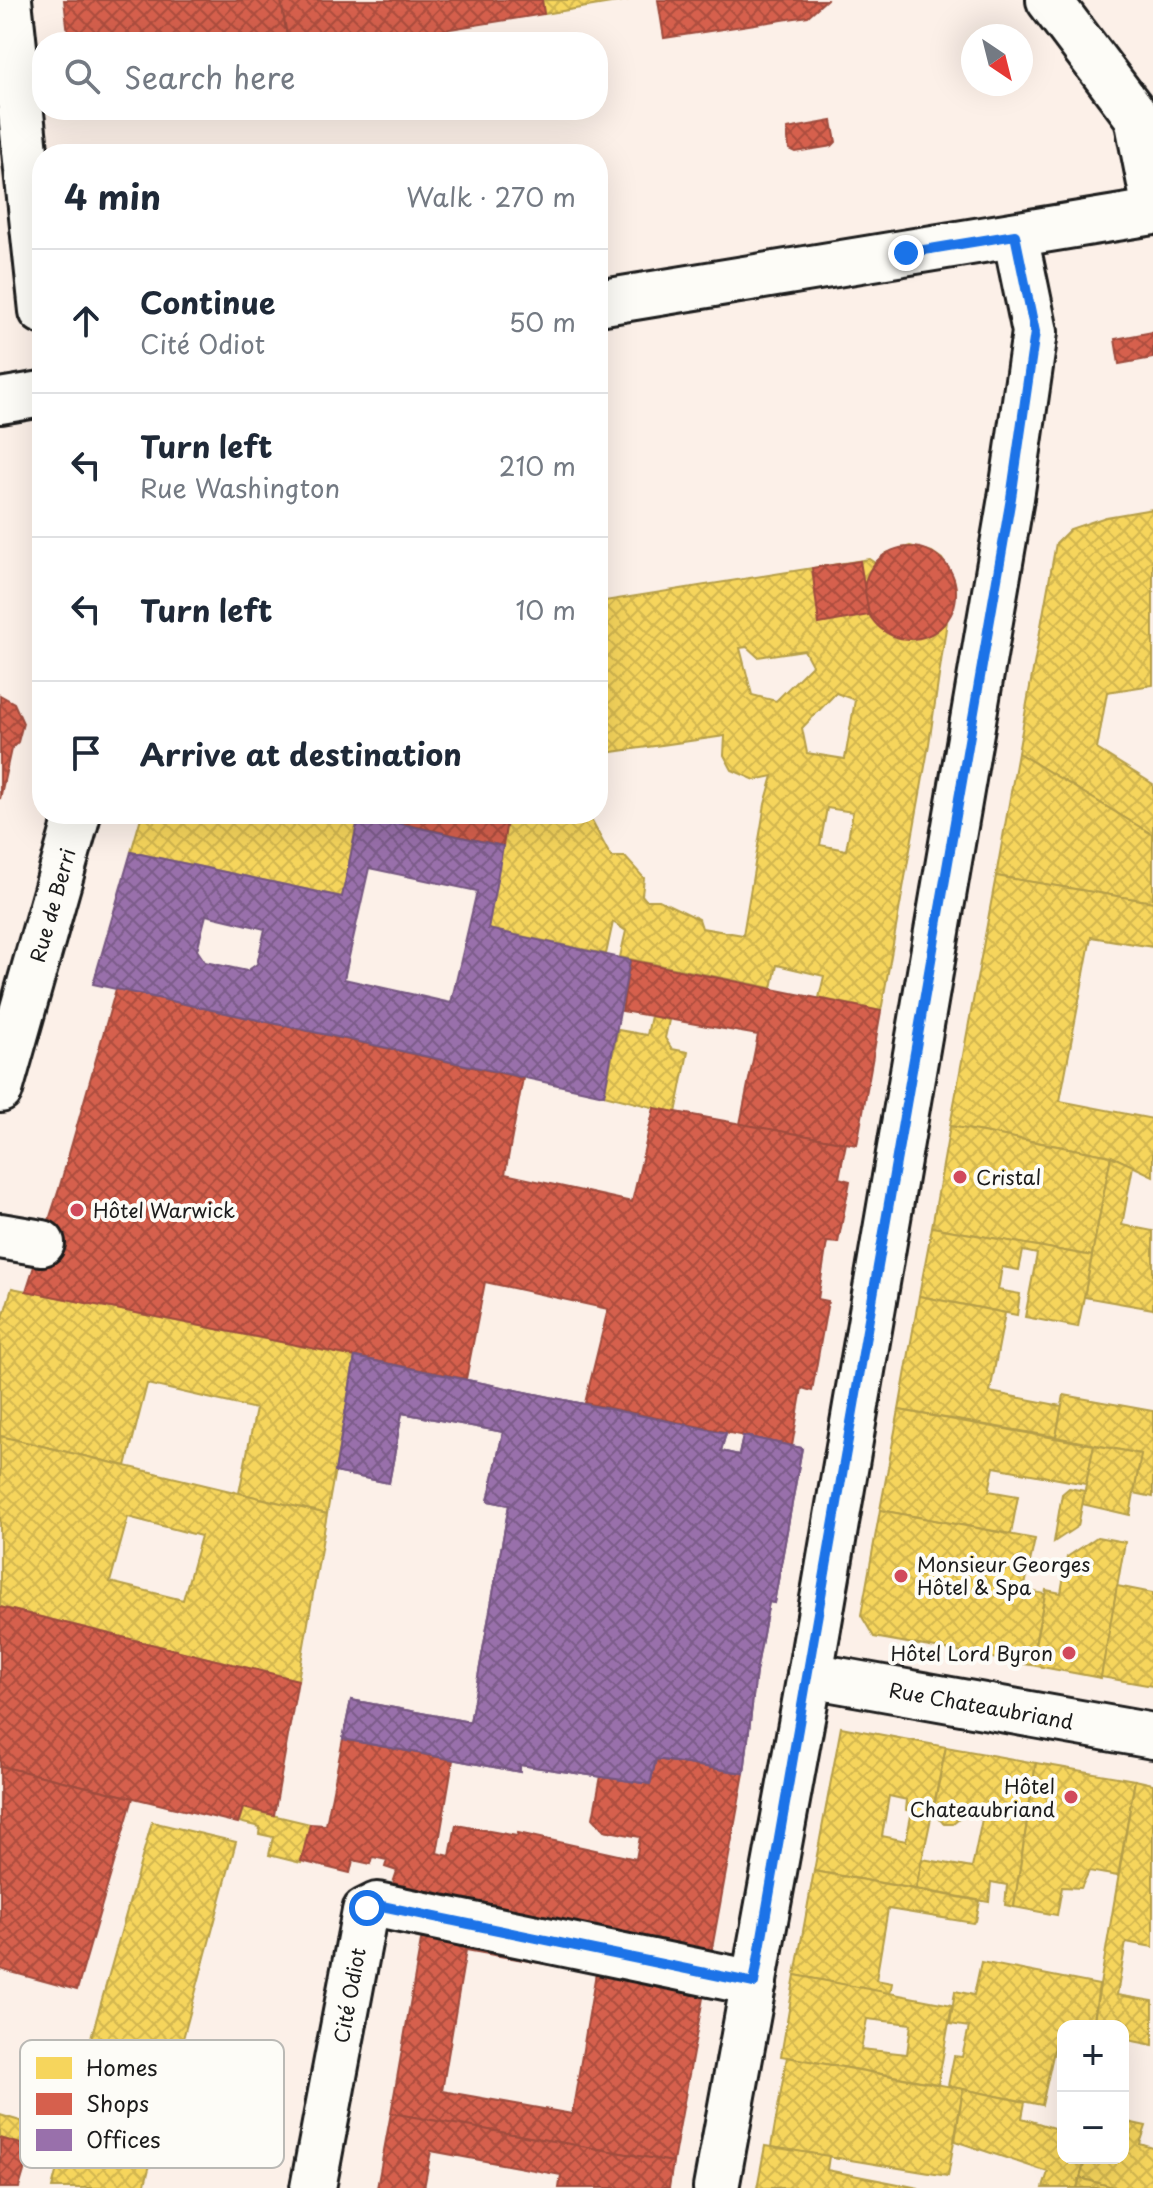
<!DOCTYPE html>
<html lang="en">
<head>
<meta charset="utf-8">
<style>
  body { margin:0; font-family:"Playpen Sans",sans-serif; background:#f2f2f3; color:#1f2937 }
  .controls { position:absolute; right:24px; bottom:24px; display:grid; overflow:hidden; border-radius:16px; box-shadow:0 8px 32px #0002 }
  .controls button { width:72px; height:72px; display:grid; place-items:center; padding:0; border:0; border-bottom:2px solid #e0e1e3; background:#fff; color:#1f2937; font:40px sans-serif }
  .compass { position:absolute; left:961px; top:24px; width:72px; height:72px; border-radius:50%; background:#fff; box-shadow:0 8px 32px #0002; rotate:145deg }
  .stop { position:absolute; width:24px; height:24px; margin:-18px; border:6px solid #1a73e8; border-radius:50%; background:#fff }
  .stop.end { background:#1a73e8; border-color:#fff; box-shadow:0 2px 8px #0008 }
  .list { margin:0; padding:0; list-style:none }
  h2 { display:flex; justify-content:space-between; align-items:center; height:104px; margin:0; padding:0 32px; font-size:34px }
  h2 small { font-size:26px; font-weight:400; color:#747a83 }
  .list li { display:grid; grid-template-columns:52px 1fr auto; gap:24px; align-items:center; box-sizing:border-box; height:144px; padding:0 32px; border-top:2px solid #e0e1e3 }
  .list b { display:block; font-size:30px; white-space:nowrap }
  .list p { margin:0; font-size:26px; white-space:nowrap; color:#747a83 }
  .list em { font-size:26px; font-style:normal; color:#747a83 }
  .icon { flex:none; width:44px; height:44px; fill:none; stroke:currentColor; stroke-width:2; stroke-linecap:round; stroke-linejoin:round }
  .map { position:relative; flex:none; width:1153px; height:2188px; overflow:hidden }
  .search { position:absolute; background:#fff; box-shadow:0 8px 32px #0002; left:32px; top:32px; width:576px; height:88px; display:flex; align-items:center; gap:20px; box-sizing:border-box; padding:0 28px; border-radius:32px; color:#747a83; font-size:30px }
  .panel { position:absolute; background:#fff; box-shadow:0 8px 32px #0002; left:32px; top:144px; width:576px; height:680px; border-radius:32px }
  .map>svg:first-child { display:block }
  .homes { fill:url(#homes-cross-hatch); stroke:#b59e49; stroke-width:2; fill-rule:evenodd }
  .shops { fill:url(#shops-cross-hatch); stroke:#9e4c3e; stroke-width:2; fill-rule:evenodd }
  .offices { fill:url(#offices-cross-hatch); stroke:#745780; stroke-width:2; fill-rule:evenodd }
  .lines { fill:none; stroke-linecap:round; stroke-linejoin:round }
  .minor-casing { stroke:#1c1c1c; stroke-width:50 }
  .major-casing { stroke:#1c1c1c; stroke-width:50 }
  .minor { stroke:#fdfcf7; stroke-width:44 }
  .major { stroke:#fdfcf7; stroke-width:44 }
  .route { stroke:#1a73e8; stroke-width:10 }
  .poi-dot { fill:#d1495b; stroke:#fdfcf7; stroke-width:3 }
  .labels { text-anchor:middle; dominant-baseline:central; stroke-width:8; stroke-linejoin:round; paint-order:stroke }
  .street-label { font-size:20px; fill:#1c1c1c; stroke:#fdfcf7 }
  .poi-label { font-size:20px; fill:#1c1c1c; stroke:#fdfcf7; text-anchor:start }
  .key { fill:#fdfcf7; stroke:#bab9b5; stroke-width:2 }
  .key-label { font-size:22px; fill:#1c1c1c }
</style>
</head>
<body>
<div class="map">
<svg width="1153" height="2188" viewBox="0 0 1153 2188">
  <defs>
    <pattern id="homes-cross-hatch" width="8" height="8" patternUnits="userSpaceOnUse" patternTransform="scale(2)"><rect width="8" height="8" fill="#f6d55c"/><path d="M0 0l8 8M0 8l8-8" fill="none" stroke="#d2b64f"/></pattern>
    <pattern id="shops-cross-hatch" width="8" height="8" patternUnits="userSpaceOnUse" patternTransform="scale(2)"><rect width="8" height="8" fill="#d6604d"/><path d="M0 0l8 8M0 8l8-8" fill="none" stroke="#ad4e3f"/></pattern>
    <pattern id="offices-cross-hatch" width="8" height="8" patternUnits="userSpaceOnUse" patternTransform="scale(2)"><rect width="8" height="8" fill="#9970ab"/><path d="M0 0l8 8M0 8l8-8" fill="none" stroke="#7c5b8a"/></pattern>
  </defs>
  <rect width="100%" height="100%" fill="#fcf0e8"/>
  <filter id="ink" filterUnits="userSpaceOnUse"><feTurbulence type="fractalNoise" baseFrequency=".0125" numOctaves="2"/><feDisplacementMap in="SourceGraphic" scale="16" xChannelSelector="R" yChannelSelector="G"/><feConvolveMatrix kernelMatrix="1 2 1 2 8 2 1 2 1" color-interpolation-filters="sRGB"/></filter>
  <g filter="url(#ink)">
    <!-- homes -->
    <g class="homes">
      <path d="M 542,0 L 629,0 L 544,14 Z"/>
      <path d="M 1153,509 L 1153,685 L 1107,692 L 1097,749 L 1153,784 L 1153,835 L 1018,753 L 1056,543 L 1070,529 L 1106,517 Z"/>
      <path d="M 910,546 L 932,552 L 942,559 L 954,579 L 956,591 L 947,621 L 929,744 L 881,1011 L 819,998 L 824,976 L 777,965 L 772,988 L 620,957 L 626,931 L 613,922 L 606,954 L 488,929 L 508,814 L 588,814 L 611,857 L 625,857 L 644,878 L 642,895 L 646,900 L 659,900 L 699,919 L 702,928 L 743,935 L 765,804 L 773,776 L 755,780 L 732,770 L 724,755 L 725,736 L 598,754 L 598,602 L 869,559 L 875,563 L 887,553 ZM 747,647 L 758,657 L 804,650 L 812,665 L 776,701 L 752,695 L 740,648 ZM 836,693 L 855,700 L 845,759 L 807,753 L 802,728 ZM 827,808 L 853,812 L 846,850 L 820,845 Z"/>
      <path d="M 1018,753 L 1153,835 L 1153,902 L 996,876 Z"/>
      <path d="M 142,814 L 359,814 L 342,897 L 131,852 Z"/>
      <path d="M 996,876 L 1153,902 L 1153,947 L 1091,937 L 1060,1101 L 1153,1119 L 1153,1176 L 1111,1156 L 950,1126 Z"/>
      <path d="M 651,1016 L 669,1020 L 665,1038 L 672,1049 L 688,1052 L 676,1113 L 604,1095 L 618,1030 L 647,1035 Z"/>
      <path d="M 950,1126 L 1111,1156 L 1092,1256 L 932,1227 Z"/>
      <path d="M 1111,1156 L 1133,1166 L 1122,1225 L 1153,1231 L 1153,1309 L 1084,1297 Z"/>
      <path d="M 932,1227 L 1092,1256 L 1078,1327 L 1025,1317 L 1037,1254 L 1023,1251 L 1019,1270 L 1002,1267 L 998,1290 L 1020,1294 L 1017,1315 L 919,1296 Z"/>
      <path d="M 12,1288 L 355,1357 L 327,1514 L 239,1493 L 256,1409 L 147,1384 L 126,1466 L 0,1436 L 0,1327 Z"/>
      <path d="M 919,1296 L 1005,1313 L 990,1392 L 1062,1406 L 1056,1437 L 899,1410 Z"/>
      <path d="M 1064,1395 L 1153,1411 L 1153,1497 L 1134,1493 L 1141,1454 L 1056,1437 Z"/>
      <path d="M 899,1410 L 1094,1445 L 1086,1484 L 994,1467 L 989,1491 L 1018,1496 L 1011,1534 L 880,1510 Z"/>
      <path d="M 0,1436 L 327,1514 L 298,1680 L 0,1607 ZM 128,1517 L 201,1536 L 183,1600 L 110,1582 Z"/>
      <path d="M 1094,1445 L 1141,1454 L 1130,1515 L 1082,1504 Z"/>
      <path d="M 1069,1488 L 1085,1491 L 1078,1526 L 1054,1542 L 1062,1494 Z"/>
      <path d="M 880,1510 L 1035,1539 L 1024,1590 L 1045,1594 L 1031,1665 L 874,1637 L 861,1615 Z"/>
      <path d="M 1097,1537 L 1125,1542 L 1101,1678 L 1031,1665 L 1046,1590 L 1061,1593 L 1067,1557 Z"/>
      <path d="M 1117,1586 L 1153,1593 L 1153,1686 L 1101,1677 Z"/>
      <path d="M 841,1727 L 946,1747 L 916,1889 L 814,1871 ZM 889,1796 L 907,1800 L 906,1810 L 912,1811 L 906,1841 L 882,1836 Z"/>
      <path d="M 946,1747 L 1036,1763 L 1014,1907 L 1005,1905 L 1007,1885 L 991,1882 L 989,1902 L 916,1889 L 922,1859 L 972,1868 L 982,1819 L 964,1815 L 953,1824 L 944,1824 L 933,1812 Z"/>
      <path d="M 1036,1763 L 1135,1780 L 1118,1876 L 1089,1871 L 1081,1888 L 1062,1887 L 1057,1915 L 1014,1907 Z"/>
      <path d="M 1135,1780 L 1153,1784 L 1153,1947 L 1126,1942 L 1117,1995 L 1153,2001 L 1153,2045 L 1123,2039 L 1123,2026 L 1093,2026 Z"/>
      <path d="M 243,1808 L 310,1824 L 301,1863 L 269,1855 L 273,1837 L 259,1834 L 260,1827 L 239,1822 Z"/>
      <path d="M 152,1822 L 236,1842 L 174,2072 L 88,2049 Z"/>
      <path d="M 814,1871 L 980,1901 L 976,1921 L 973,1923 L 888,1909 L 876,1980 L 892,1983 L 890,1994 L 795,1975 Z"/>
      <path d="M 981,1962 L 1099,1985 L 1093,2026 L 1059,2028 L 1042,2105 L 948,2086 L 954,2056 L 962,2057 L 969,2027 L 950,2024 L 955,1991 L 974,1995 Z"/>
      <path d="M 795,1975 L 952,2005 L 938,2084 L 781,2056 ZM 867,2019 L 911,2024 L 907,2054 L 861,2049 Z"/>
      <path d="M 88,2049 L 174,2072 L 144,2188 L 52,2188 Z"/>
      <path d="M 787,2057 L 963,2089 L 948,2176 L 771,2147 Z"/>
      <path d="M 963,2089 L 1025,2102 L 1022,2118 L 1063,2131 L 1063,2158 L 1086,2158 L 1077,2188 L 1043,2188 L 1048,2172 L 955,2141 Z"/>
      <path d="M 0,2115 L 37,2126 L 31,2147 L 0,2138 Z"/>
      <path d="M 1123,2121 L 1146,2126 L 1140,2144 L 1153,2148 L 1153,2188 L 1116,2188 L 1080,2178 L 1086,2158 L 1123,2158 Z"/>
      <path d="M 765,2146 L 829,2156 L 827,2170 L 919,2188 L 757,2188 Z"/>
      <path d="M 1080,2178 L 1109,2186 L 1108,2188 L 1077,2188 Z"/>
    </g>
    <!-- shops -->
    <g class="shops">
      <path d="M 64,0 L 281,0 L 288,42 L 69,42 Z"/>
      <path d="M 281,0 L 542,0 L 544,14 L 369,42 L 288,42 Z"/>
      <path d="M 658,0 L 826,0 L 808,16 L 664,38 Z"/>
      <path d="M 832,121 L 836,142 L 832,146 L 795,152 L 789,149 L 787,129 Z"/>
      <path d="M 1153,332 L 1153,358 L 1119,364 L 1115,339 Z"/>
      <circle cx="910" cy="593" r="46"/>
      <path d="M 860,561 L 869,615 L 819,624 L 812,568 Z"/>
      <path d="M 0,695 L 14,703 L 23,723 L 18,742 L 11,749 L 0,799 Z"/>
      <path d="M 359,814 L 508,814 L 503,846 Z"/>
      <path d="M 630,960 L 881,1011 L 857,1145 L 740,1124 L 758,1035 L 622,1011 Z"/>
      <path d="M 116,989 L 523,1078 L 505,1174 L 632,1202 L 654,1108 L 846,1143 L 839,1178 L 850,1181 L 838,1243 L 827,1242 L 818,1299 L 828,1301 L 812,1391 L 802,1388 L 792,1446 L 585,1403 L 608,1309 L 485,1282 L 466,1379 L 26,1291 L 59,1189 Z"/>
      <path d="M 0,1607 L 298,1680 L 274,1815 L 243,1808 L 238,1823 L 0,1766 Z"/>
      <path d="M 343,1739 L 453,1760 L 437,1853 L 450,1856 L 456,1825 L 517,1836 L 518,1833 L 636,1859 L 640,1837 L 604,1830 L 593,1818 L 601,1776 L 650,1784 L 656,1759 L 744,1773 L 711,1954 L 428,1901 L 430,1893 L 393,1883 L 397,1871 L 385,1867 L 387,1860 L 373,1857 L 371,1864 L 353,1860 L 350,1873 L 301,1861 L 310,1824 L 326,1825 Z"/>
      <path d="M 0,1766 L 133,1798 L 77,1990 L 0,1969 Z"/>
      <path d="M 428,1901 L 711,1954 L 673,2162 L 391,2113 ZM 466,1950 L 596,1973 L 572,2114 L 442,2091 Z"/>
      <path d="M 391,2113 L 673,2162 L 669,2188 L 559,2188 L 561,2175 L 431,2151 L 424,2188 L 377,2188 Z"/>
      <path d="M 0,2138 L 31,2147 L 19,2188 L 0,2188 Z"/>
    </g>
    <!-- offices -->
    <g class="offices">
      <path d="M 359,815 L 503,846 L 488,929 L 630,960 L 604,1095 L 93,984 L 131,852 L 342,897 ZM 369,868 L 477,891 L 451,1003 L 344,979 ZM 206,915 L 265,929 L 257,964 L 247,971 L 205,962 L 197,950 Z"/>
      <path d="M 355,1357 L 726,1433 L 721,1451 L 739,1455 L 743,1436 L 802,1448 L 774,1603 L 769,1602 L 756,1672 L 744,1773 L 656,1759 L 650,1784 L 520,1765 L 520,1772 L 343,1739 L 351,1700 L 470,1722 L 509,1505 L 488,1501 L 503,1432 L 402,1413 L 389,1483 L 335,1472 ZM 604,1572 L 701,1589 L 678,1711 L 582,1692 Z"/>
      <path d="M 355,1357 L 726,1433 L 721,1451 L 739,1455 L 743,1436 L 802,1448 L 774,1603 L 769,1602 L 756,1672 L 744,1773 L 656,1759 L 650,1784 L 520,1765 L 520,1772 L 343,1739 L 351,1700 L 470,1722 L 509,1505 L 488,1501 L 503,1432 L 402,1413 L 389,1483 L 335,1472 Z"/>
    </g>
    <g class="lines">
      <!-- minor casing -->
      <g class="minor-casing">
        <g id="minor">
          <path d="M 9,0 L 42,311"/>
          <path d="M 1049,0 L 1137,117 L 1153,199"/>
          <path id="s1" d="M 0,1090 L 78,814"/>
          <path d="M 0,1236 L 42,1243"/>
          <path id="s2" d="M 810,1675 L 1153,1736"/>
          <path id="s3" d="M 313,2188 L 365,1911 L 377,1905 L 754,1983"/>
          <path d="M 716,2188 L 810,1675 L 1011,498 L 1035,332 L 1015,235"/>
        </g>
      </g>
      <!-- major casing -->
      <g class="major-casing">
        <g id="major">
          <path d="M 598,303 L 1153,212"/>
          <path d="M 0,401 L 42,394"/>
        </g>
      </g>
      <!-- minor -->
      <use href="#minor" class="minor"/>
      <!-- major -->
      <use href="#major" class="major"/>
    </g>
  </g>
  <g class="lines" filter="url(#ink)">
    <!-- route -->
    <path class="route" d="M 367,1908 L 377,1905 L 754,1983 L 1011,498 L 1035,332 L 1015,235 L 906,253"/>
  </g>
  <!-- markers -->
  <g class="poi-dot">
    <circle cx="960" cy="1177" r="8"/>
    <circle cx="77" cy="1210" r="8"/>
    <circle cx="901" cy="1576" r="8"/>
    <circle cx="1069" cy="1653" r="8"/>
    <circle cx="1071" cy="1797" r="8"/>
  </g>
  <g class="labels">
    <!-- street labels -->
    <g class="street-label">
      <text stroke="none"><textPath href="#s1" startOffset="192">Rue de Berri</textPath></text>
      <text stroke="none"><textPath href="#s2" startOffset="174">Rue Chateaubriand</textPath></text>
      <text stroke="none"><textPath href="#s3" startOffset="196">Cité Odiot</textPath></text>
    </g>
    <!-- poi labels -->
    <g class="poi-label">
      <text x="976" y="1177">Cristal</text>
      <text x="93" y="1210">Hôtel Warwick</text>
      <text x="917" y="1564">Monsieur Georges<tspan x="917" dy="23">Hôtel &amp; Spa</tspan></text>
      <text x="1053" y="1653" text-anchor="end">Hôtel Lord Byron</text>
      <text x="1055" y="1786" text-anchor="end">Hôtel<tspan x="1055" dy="23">Chateaubriand</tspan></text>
    </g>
  </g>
  <!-- legend -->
  <rect x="20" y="2040" width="264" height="128" rx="12" class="key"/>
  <rect x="36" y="2057" width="36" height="22" fill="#f6d55c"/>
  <rect x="36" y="2093" width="36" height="22" fill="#d6604d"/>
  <rect x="36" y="2129" width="36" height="22" fill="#9970ab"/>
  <g class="key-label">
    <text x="86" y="2076">Homes</text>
    <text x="86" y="2112">Shops</text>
    <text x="86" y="2148">Offices</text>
  </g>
</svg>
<div class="controls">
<button>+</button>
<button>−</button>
</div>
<svg class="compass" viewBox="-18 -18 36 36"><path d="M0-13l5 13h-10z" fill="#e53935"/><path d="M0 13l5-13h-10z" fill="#747a83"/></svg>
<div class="stop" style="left:367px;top:1908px"></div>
<div class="stop end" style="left:906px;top:253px"></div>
<div class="search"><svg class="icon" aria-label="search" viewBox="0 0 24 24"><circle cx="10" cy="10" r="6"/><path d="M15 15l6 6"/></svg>Search here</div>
<section class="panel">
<h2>4 min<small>Walk · 270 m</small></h2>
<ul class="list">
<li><svg class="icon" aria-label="ahead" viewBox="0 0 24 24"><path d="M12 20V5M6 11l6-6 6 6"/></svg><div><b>Continue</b><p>Cité Odiot</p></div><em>50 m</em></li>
<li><svg class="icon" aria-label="left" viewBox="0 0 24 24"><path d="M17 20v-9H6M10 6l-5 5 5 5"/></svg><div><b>Turn left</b><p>Rue Washington</p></div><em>210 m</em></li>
<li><svg class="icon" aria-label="left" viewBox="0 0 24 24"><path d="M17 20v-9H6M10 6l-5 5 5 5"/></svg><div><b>Turn left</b></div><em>10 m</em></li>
<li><svg class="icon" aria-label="arrive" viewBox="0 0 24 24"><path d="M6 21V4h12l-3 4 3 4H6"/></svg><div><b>Arrive at destination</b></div></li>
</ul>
</section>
</div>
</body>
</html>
